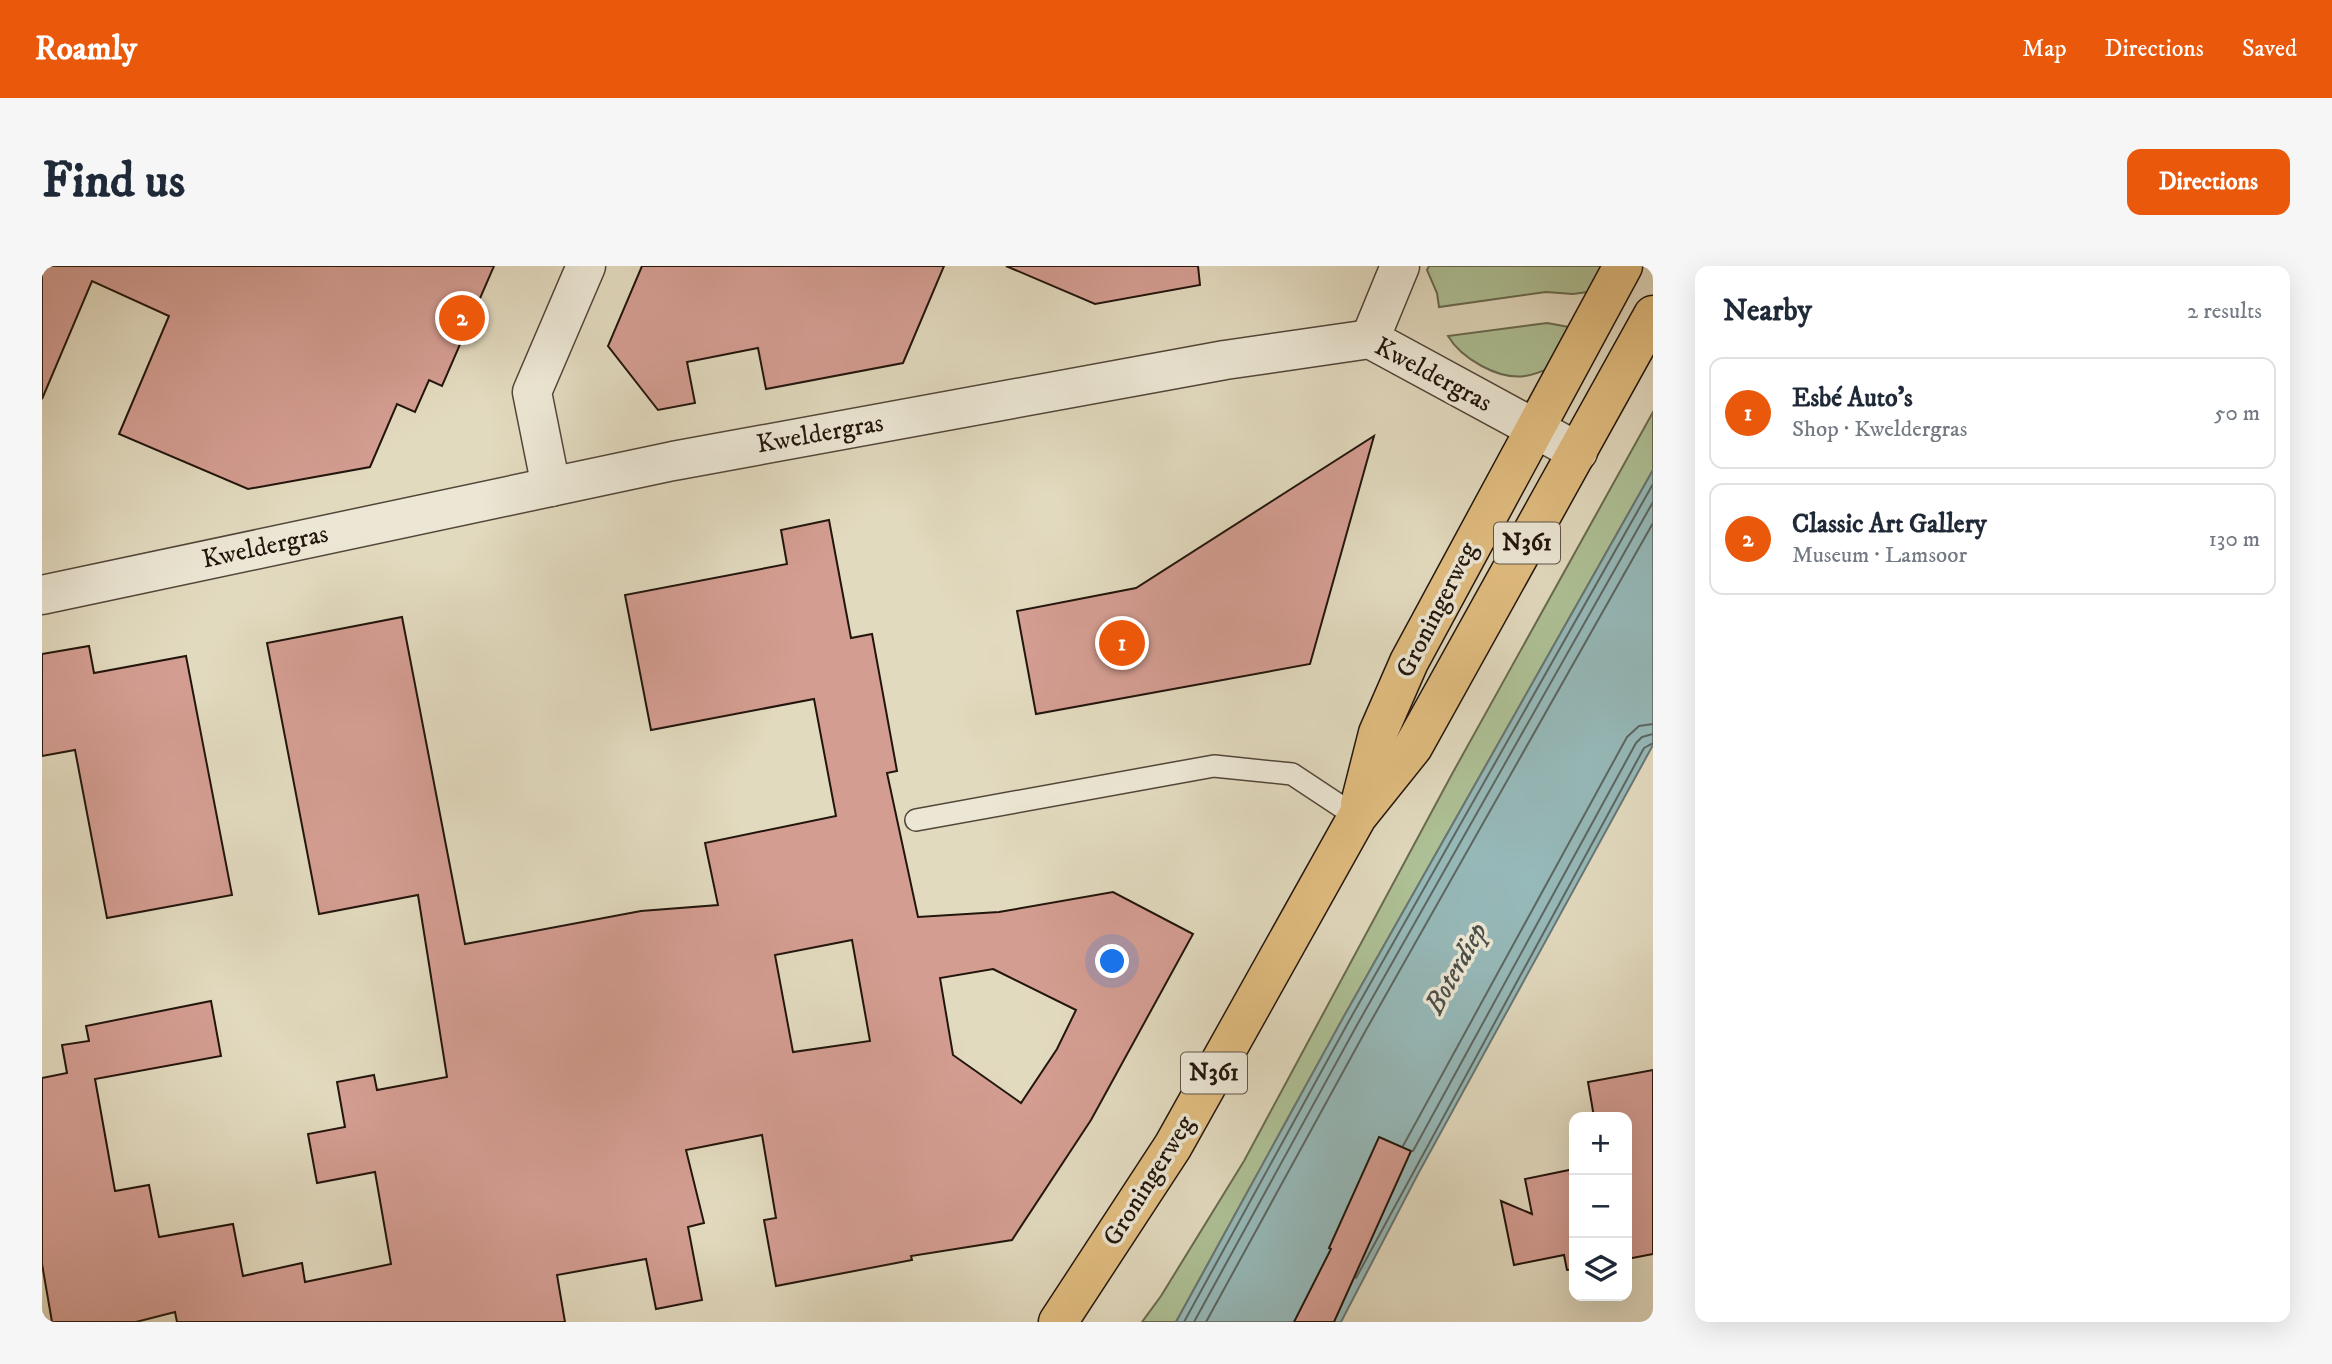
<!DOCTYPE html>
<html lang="en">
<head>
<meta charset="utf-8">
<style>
  body { margin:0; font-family:"IM FELL DW Pica",serif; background:#f6f6f7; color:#1f2937 }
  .controls { position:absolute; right:21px; bottom:21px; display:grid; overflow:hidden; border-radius:14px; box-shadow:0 7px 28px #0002 }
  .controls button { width:63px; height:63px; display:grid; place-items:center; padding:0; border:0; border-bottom:2px solid #e0e1e3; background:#fff; color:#1f2937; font:35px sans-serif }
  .you { position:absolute; left:1071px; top:696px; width:24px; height:24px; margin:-18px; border:5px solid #fff; border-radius:50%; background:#1a73e8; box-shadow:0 0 0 10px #1a73e833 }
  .badge { display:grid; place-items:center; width:46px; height:46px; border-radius:50%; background:#ea580c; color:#fff; font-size:23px; font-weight:700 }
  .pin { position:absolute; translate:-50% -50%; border:4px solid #fff; box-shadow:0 2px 7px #0006 }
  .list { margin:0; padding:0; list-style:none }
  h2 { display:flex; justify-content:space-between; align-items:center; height:91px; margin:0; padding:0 28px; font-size:30px }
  h2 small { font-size:23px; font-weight:400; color:#747a83 }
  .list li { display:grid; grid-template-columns:46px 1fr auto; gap:21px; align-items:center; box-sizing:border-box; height:112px; margin:0 14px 14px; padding:0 14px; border:2px solid #e0e1e3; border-radius:14px }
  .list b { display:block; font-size:26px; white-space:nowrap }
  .list p { margin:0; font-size:23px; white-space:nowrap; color:#747a83 }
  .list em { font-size:23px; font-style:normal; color:#747a83 }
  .icon { flex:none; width:38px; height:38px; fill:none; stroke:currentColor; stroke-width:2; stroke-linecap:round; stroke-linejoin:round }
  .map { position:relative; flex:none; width:1611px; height:1056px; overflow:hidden; border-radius:14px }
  header { display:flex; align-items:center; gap:42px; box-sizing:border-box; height:98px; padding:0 35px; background:#ea580c; color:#fff }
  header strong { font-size:33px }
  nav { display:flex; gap:38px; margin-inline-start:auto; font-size:24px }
  .intro { display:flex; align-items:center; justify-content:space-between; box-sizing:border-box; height:168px; padding:0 42px }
  h1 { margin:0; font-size:49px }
  .button { padding:18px 32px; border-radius:14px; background:#ea580c; color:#fff; font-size:24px; font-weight:700 }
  main { display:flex; gap:42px; padding:0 42px }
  aside { flex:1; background:#fff; border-radius:14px; box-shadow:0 7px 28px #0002 }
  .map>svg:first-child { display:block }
  .green { fill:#aec196; stroke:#686b51; stroke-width:2 }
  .water { fill:#96b9b9; stroke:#687774; stroke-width:2 }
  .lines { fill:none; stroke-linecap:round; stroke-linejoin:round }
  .shore { stroke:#5c6762; stroke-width:2 }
  .building { fill:#d49d92; stroke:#22150c; stroke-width:2; fill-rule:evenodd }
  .service-casing { stroke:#524639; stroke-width:24 }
  .minor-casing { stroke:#524639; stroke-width:41 }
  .primary-casing { stroke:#22150c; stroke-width:41 }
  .service { stroke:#ece7d5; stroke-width:21 }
  .minor { stroke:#ece7d5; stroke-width:38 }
  .primary { stroke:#e1bd80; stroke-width:38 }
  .labels { text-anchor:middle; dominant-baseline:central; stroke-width:7; stroke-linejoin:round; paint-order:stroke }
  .shield { fill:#ece7d5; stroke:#5f5448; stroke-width:2 }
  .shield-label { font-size:24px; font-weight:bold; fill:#22150c }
  .street-label { font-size:26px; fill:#22150c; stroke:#ece7d5 }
  .water-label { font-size:28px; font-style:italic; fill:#4b4e49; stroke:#ece7d5 }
</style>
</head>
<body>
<header>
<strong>Roamly</strong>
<nav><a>Map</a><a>Directions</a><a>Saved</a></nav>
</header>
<div class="intro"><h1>Find us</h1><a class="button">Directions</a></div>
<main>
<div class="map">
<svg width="1611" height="1056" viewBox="0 0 1611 1056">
  <rect width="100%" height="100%" fill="#e2dabf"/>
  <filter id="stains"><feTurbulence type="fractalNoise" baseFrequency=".00286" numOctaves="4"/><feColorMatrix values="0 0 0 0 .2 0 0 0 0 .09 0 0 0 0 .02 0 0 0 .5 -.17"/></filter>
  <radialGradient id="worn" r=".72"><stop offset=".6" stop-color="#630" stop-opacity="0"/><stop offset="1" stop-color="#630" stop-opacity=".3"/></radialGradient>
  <!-- green -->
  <g class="green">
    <path d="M 1387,0 L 1566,0 L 1553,25 L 1531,28 L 1504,26 L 1397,41 L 1395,27 L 1385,4 Z"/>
    <path d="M 1505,57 L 1538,63 L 1520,97 C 1508,102 1496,108 1483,110 C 1456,114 1419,92 1406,70 Z"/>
    <path d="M 1611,146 L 1611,204 L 1301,752 L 1134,1056 L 1100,1056 L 1119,1030 L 1202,895 L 1410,508 Z"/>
  </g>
  <!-- water -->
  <path class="water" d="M 1611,204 L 1611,479 L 1376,908 L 1299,1056 L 1134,1056 L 1301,752 Z"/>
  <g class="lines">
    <!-- shore -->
    <g class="shore">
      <path d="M 1361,880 L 1585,471 L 1597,460 L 1611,458"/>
      <path d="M 1371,885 L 1594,477 L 1600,471 L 1611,468"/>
      <path d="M 1314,1012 L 1602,482 L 1611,477"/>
      <path d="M 1142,1056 L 1307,755 L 1611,218"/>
      <path d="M 1152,1056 L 1315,759 L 1611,236"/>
      <path d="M 1164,1056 L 1324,764 L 1611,257"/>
    </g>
  </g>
  <!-- building -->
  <g class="building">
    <path d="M 0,0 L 452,0 L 400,120 L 387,114 L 373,146 L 355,138 L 328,201 L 206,223 L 77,168 L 127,50 L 50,15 L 0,133 Z"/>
    <path d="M 600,0 L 902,0 L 861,97 L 724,123 L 716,82 L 645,96 L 653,137 L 616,144 L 566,80 Z"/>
    <path d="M 964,0 L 1156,0 L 1158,19 L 1053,38 Z"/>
    <path d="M 1332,170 L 1268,398 L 994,448 L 975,345 L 1094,322 Z"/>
    <path d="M 787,254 L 809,372 L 830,368 L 855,505 L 845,507 L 876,651 L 957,646 L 1071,626 L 1151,668 L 1049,854 L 970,974 L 869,990 L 870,994 L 734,1020 L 722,954 L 734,952 L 720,869 L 644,884 L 662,957 L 646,961 L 660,1034 L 614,1043 L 604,993 L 515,1009 L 523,1056 L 135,1056 L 133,1046 L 94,1056 L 10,1056 L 0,998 L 0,812 L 25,807 L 20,779 L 47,775 L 44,760 L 169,735 L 179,790 L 53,813 L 73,925 L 107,919 L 117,971 L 191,958 L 201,1010 L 260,997 L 263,1016 L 349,998 L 333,906 L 275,917 L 266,868 L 303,861 L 295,816 L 332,809 L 335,824 L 405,811 L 376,629 L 277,648 L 225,377 L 360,351 L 423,678 L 599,645 L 676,639 L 663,577 L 794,550 L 772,433 L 609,464 L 583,329 L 745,298 L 739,264 ZM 810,674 L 828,775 L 751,786 L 733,689 ZM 951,703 L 1034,744 L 1015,783 L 979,837 L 911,789 L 898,712 Z"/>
    <path d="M 47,380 L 52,407 L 144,390 L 190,629 L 65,652 L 33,484 L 0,490 L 0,388 Z"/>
    <path d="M 1611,804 L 1611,988 L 1585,993 L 1585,851 L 1552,851 L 1546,816 Z"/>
    <path d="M 1337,871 L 1369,885 L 1292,1056 L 1252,1056 L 1289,983 L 1287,982 Z"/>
    <path d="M 1532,903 L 1532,1003 L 1525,1004 L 1522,989 L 1472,999 L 1459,935 L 1490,948 L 1483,913 Z"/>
  </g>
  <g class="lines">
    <!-- service casing -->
    <g class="service-casing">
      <path id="service" d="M 874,554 L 1172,500 L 1250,508 L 1315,551"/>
    </g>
    <!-- minor casing -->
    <g class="minor-casing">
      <g id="minor">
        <path d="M 1328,73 L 1358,0"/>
        <path d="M 509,221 L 490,126 L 544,0"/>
        <path d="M 0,329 L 631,195 L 1183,94 L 1328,73 L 1536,186"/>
      </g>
    </g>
    <!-- primary casing -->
    <g class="primary-casing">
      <g id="primary">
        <path d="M 1318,538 L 1336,467 L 1367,396 L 1581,0"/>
        <path d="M 1016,1056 L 1131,880 L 1315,551 L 1371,481 L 1611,49"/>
      </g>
    </g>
    <!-- service -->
    <use href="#service" class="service"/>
    <!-- minor -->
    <use href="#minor" class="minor"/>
    <!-- primary -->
    <use href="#primary" class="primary"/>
  </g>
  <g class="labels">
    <!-- shield labels -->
    <g class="shield">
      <rect x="1452" y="256.5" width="66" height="41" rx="5"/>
      <rect x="1139" y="786.5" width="66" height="41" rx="5"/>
    </g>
    <g class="shield-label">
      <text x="1485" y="277">N361</text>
      <text x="1172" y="807">N361</text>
    </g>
    <!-- street labels -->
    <g class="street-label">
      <text transform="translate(1391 109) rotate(28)">Kweldergras</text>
      <text transform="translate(778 168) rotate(-10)">Kweldergras</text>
      <text transform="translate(223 281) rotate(-12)">Kweldergras</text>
      <text transform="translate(1395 344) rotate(-63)">Groningerweg</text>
      <text transform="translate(1107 915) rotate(-58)">Groningerweg</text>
    </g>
    <!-- water labels -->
    <g class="water-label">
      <text transform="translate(1414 702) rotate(-61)">Boterdiep</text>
    </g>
  </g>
  <rect width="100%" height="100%" filter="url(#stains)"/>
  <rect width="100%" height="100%" fill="url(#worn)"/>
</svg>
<div class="controls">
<button>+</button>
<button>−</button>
<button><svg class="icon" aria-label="layers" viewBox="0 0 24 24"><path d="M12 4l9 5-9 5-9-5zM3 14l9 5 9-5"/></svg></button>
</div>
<div class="you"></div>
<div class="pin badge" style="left:1080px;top:377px">1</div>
<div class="pin badge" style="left:420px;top:52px">2</div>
</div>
<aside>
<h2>Nearby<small>2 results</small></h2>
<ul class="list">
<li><span class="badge">1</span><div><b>Esbé Auto's</b><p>Shop · Kweldergras</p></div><em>50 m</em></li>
<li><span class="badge">2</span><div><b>Classic Art Gallery</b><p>Museum · Lamsoor</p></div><em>130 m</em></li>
</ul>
</aside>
</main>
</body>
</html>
